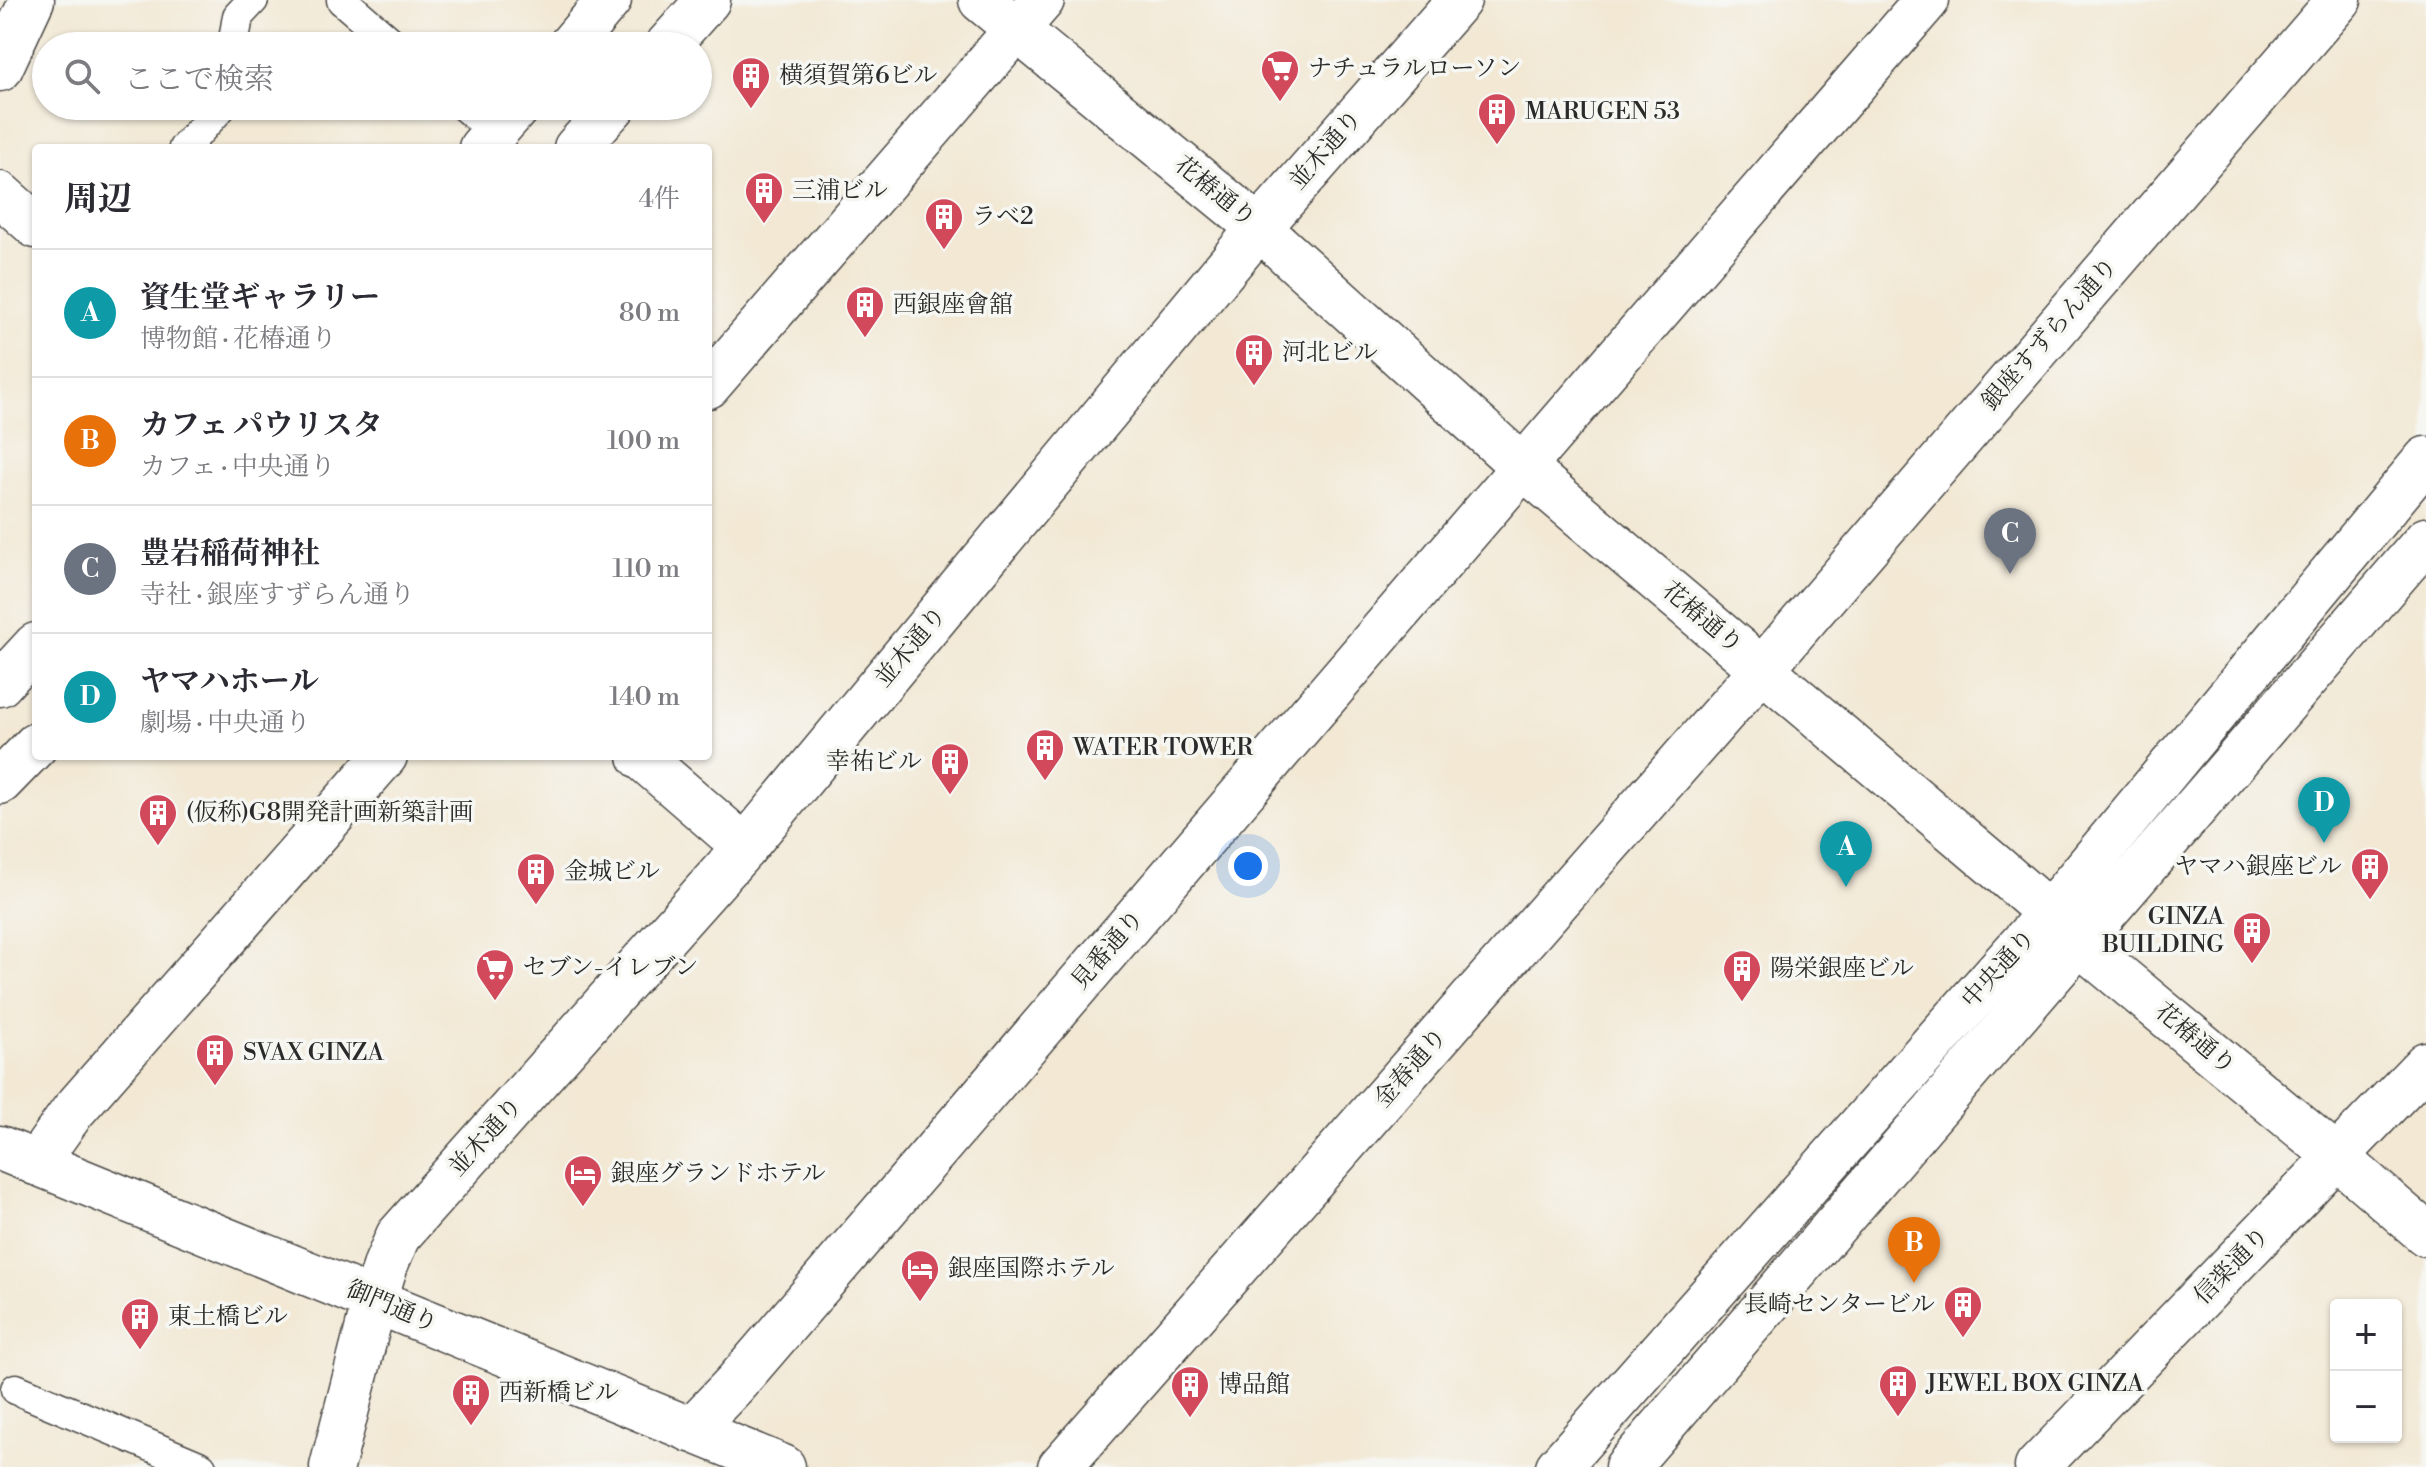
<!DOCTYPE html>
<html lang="ja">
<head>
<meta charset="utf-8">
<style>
  body { margin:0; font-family:"Libre Bodoni","Noto Serif JP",serif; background:#f2f2f3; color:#2b2b33 }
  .controls { position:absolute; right:24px; bottom:24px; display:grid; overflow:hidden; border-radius:8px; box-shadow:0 2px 6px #0004 }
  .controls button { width:72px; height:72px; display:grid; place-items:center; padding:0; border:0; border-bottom:2px solid #e1e1e2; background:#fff; color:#2b2b33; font:40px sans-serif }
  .you { position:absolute; left:1248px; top:866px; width:28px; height:28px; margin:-20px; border:6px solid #fff; border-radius:50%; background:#1a73e8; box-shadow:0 0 0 12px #1a73e833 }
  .badge { display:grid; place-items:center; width:52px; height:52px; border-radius:50%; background:#d1495b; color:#fff; font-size:26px; font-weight:700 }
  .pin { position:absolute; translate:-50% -66px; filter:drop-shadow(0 2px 4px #0008) }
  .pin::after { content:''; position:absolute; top:42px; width:28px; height:24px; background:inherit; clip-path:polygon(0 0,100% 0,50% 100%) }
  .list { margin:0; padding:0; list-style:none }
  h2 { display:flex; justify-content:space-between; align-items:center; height:104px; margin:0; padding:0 32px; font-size:34px }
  h2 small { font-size:26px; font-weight:400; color:#7c7c81 }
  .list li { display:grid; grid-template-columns:52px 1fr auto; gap:24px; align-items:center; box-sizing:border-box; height:128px; padding:0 32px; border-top:2px solid #e1e1e2 }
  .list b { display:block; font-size:30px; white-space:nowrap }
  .list p { margin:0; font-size:26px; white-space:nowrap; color:#7c7c81 }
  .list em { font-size:26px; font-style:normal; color:#7c7c81 }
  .icon { flex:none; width:44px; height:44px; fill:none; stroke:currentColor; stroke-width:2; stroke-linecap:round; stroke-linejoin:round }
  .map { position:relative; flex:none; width:2426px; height:1467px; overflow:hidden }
  .search { position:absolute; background:#fff; box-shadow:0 2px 6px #0004; left:32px; top:32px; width:680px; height:88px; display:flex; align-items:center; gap:20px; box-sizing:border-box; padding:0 28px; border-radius:44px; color:#7c7c81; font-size:30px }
  .panel { position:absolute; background:#fff; box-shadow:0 2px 6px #0004; left:32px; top:144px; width:680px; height:616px; border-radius:8px }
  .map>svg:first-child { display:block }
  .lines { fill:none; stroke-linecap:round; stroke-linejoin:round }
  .lane-casing { stroke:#494744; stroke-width:33 }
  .street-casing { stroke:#494744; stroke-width:47 }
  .secondary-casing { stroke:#494744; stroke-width:47 }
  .highway-casing { stroke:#494744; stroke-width:47 }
  .lane { stroke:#fff; stroke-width:30 }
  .street { stroke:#fff; stroke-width:44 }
  .secondary { stroke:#fff; stroke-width:44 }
  .highway { stroke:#fff; stroke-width:44 }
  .labels { text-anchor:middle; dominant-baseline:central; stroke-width:7; stroke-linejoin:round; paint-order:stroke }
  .poi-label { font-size:24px; fill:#2b2b2b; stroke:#f6f6f2; text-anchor:start }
  .street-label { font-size:24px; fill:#2b2b2b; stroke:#f6f6f2 }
</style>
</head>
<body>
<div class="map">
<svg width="2426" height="1467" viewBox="0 0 2426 1467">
  <rect width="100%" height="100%" fill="#f6f6f2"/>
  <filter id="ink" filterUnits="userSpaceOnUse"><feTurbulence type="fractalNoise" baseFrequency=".0125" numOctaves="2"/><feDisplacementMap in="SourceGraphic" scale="16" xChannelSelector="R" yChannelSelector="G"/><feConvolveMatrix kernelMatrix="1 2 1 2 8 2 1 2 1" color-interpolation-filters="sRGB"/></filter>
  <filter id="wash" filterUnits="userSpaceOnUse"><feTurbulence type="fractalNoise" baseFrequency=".006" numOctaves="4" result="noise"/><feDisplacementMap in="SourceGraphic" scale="32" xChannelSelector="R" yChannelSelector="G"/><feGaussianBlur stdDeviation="1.8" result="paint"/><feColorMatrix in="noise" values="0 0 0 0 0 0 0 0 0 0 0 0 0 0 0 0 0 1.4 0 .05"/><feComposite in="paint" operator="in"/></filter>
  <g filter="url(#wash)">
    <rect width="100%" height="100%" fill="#f2e8d4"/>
  </g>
  <g filter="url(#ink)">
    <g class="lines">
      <!-- lane casing -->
      <g class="lane-casing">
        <g id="lane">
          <path d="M 342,0 L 395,46"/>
          <path d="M 233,46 L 238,16 L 253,0"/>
          <path d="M 464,106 L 495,132"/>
          <path d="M 184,148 L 222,106"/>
          <path d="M 16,1389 L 201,1467"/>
        </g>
      </g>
      <!-- street casing -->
      <g class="street-casing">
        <g id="street">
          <path d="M 981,0 L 1259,228 L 1523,467 L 1996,867 L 2049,913 L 2080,944 L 2337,1157 L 2426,1234"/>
          <path d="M 0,69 L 32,0"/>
          <path d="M 708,386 L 1042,0"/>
          <path d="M 640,756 L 745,847"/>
          <path d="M 36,1163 L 73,1111 L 385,756"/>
          <path d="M 375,1299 L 386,1264 L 398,1236 L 745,847 L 1259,228 L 1459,0"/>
          <path d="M 691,1430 L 735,1384 L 1553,432 L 1927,0"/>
          <path d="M 1060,1467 L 1762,669 L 2339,0"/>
          <path d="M 2037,1467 L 2426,1064"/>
        </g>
      </g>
      <!-- secondary casing -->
      <g class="secondary-casing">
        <g id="secondary">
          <path d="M 570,46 L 609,0"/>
          <path d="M 667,46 L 708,0"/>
          <path d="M 481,148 L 518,106"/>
          <path d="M 576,148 L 614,106"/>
          <path d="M 0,194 L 36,226"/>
          <path d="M 0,684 L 36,645"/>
          <path d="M 0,782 L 36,745"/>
          <path d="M 0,1148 L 783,1467"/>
          <path d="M 332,1467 L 375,1299"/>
        </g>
      </g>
      <!-- highway casing -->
      <g class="highway-casing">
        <g id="highway">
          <path d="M 1558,1467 L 2049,913 L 2426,459"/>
          <path d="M 1627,1467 L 2426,540"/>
        </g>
      </g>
      <!-- lane -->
      <use href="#lane" class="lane"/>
      <!-- street -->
      <use href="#street" class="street"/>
      <!-- secondary -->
      <use href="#secondary" class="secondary"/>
      <!-- highway -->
      <use href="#highway" class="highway"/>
    </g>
  </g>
  <!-- icons -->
  <defs>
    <g id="supermarket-pin" transform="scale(2)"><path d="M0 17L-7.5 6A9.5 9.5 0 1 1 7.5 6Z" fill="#d1495b" stroke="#f6f6f2"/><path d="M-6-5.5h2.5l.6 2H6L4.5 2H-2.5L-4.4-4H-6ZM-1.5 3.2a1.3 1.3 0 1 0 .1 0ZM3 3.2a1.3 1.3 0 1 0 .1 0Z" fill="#fff"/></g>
    <g id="building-pin" transform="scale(2)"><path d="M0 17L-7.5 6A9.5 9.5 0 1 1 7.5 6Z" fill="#d1495b" stroke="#f6f6f2"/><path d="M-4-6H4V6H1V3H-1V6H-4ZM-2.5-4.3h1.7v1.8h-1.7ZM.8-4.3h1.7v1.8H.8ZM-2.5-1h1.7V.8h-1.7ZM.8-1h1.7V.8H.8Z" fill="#fff"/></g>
    <g id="hotel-pin" transform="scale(2)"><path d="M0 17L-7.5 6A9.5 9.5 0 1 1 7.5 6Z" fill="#d1495b" stroke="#f6f6f2"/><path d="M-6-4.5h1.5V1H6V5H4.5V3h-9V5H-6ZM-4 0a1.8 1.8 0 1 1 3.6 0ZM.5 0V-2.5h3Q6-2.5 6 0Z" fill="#fff"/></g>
  </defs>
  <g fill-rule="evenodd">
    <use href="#supermarket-pin" x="1280" y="69"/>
    <use href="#building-pin" x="751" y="76"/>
    <use href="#building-pin" x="1497" y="112"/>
    <use href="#building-pin" x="764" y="191"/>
    <use href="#building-pin" x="944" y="217"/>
    <use href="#building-pin" x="865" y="305"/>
    <use href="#building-pin" x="1254" y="353"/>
    <use href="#building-pin" x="1045" y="748"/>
    <use href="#building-pin" x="950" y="762"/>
    <use href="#building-pin" x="158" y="813"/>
    <use href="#building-pin" x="2370" y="867"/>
    <use href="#building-pin" x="536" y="872"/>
    <use href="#building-pin" x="2252" y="931"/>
    <use href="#supermarket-pin" x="495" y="968"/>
    <use href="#building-pin" x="1742" y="969"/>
    <use href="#building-pin" x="215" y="1053"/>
    <use href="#hotel-pin" x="583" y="1174"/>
    <use href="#hotel-pin" x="920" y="1269"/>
    <use href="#building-pin" x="1963" y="1305"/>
    <use href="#building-pin" x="140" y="1317"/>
    <use href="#building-pin" x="1898" y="1384"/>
    <use href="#building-pin" x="1190" y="1385"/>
    <use href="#building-pin" x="471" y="1393"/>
  </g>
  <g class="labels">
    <!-- poi labels -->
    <g class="poi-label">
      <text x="1308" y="69">ナチュラルローソン</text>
      <text x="779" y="76">横須賀第6ビル</text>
      <text x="1525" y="112">MARUGEN 53</text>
      <text x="792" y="191">三浦ビル</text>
      <text x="972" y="217">ラベ2</text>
      <text x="893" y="305">西銀座會舘</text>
      <text x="1282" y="353">河北ビル</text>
      <text x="1073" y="748">WATER TOWER</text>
      <text x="922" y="762" text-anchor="end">幸祐ビル</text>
      <text x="186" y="813">(仮称)G8開発計画新築計画</text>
      <text x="2342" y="867" text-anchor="end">ヤマハ銀座ビル</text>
      <text x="564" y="872">金城ビル</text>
      <text x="2224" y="917" text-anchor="end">GINZA<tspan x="2224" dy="28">BUILDING</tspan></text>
      <text x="523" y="968">セブン-イレブン</text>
      <text x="1770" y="969">陽栄銀座ビル</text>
      <text x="243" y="1053">SVAX GINZA</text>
      <text x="611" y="1174">銀座グランドホテル</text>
      <text x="948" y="1269">銀座国際ホテル</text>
      <text x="1935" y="1305" text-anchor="end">長崎センタービル</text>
      <text x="168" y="1317">東土橋ビル</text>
      <text x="1926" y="1384">JEWEL BOX GINZA</text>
      <text x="1218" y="1385">博品館</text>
      <text x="499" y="1393">西新橋ビル</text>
    </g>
    <!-- street labels -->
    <g class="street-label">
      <text transform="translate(1326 150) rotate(-49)">並木通り</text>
      <text transform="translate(1215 192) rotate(39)">花椿通り</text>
      <text transform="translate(2050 334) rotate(-49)">銀座すずらん通り</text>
      <text transform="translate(1702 618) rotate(40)">花椿通り</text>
      <text transform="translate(911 647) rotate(-50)">並木通り</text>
      <text transform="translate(1108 950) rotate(-49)">見番通り</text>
      <text transform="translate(1999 969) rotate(-48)">中央通り</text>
      <text transform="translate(2195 1039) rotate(40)">花椿通り</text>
      <text transform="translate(1411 1068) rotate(-49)">金春通り</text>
      <text transform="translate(486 1137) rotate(-48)">並木通り</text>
      <text transform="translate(2232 1266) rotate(-46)">信楽通り</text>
      <text transform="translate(392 1307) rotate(23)">御門通り</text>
    </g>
  </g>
</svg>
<div class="controls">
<button>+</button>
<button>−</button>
</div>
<div class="you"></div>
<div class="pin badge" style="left:1846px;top:887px;background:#0f9aa8">A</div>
<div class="pin badge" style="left:1914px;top:1283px;background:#e8710a">B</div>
<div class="pin badge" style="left:2010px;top:574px;background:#6b7280">C</div>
<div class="pin badge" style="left:2324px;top:843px;background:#0f9aa8">D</div>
<div class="search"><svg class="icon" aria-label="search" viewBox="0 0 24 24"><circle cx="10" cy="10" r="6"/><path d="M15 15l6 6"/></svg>ここで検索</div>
<section class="panel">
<h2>周辺<small>4件</small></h2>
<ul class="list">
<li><span class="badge" style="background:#0f9aa8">A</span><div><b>資生堂ギャラリー</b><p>博物館 · 花椿通り</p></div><em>80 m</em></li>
<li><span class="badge" style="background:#e8710a">B</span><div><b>カフェ パウリスタ</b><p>カフェ · 中央通り</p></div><em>100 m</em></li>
<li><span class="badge" style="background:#6b7280">C</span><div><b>豊岩稲荷神社</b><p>寺社 · 銀座すずらん通り</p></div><em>110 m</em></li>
<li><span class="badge" style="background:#0f9aa8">D</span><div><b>ヤマハホール</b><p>劇場 · 中央通り</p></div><em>140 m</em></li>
</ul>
</section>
</div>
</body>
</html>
